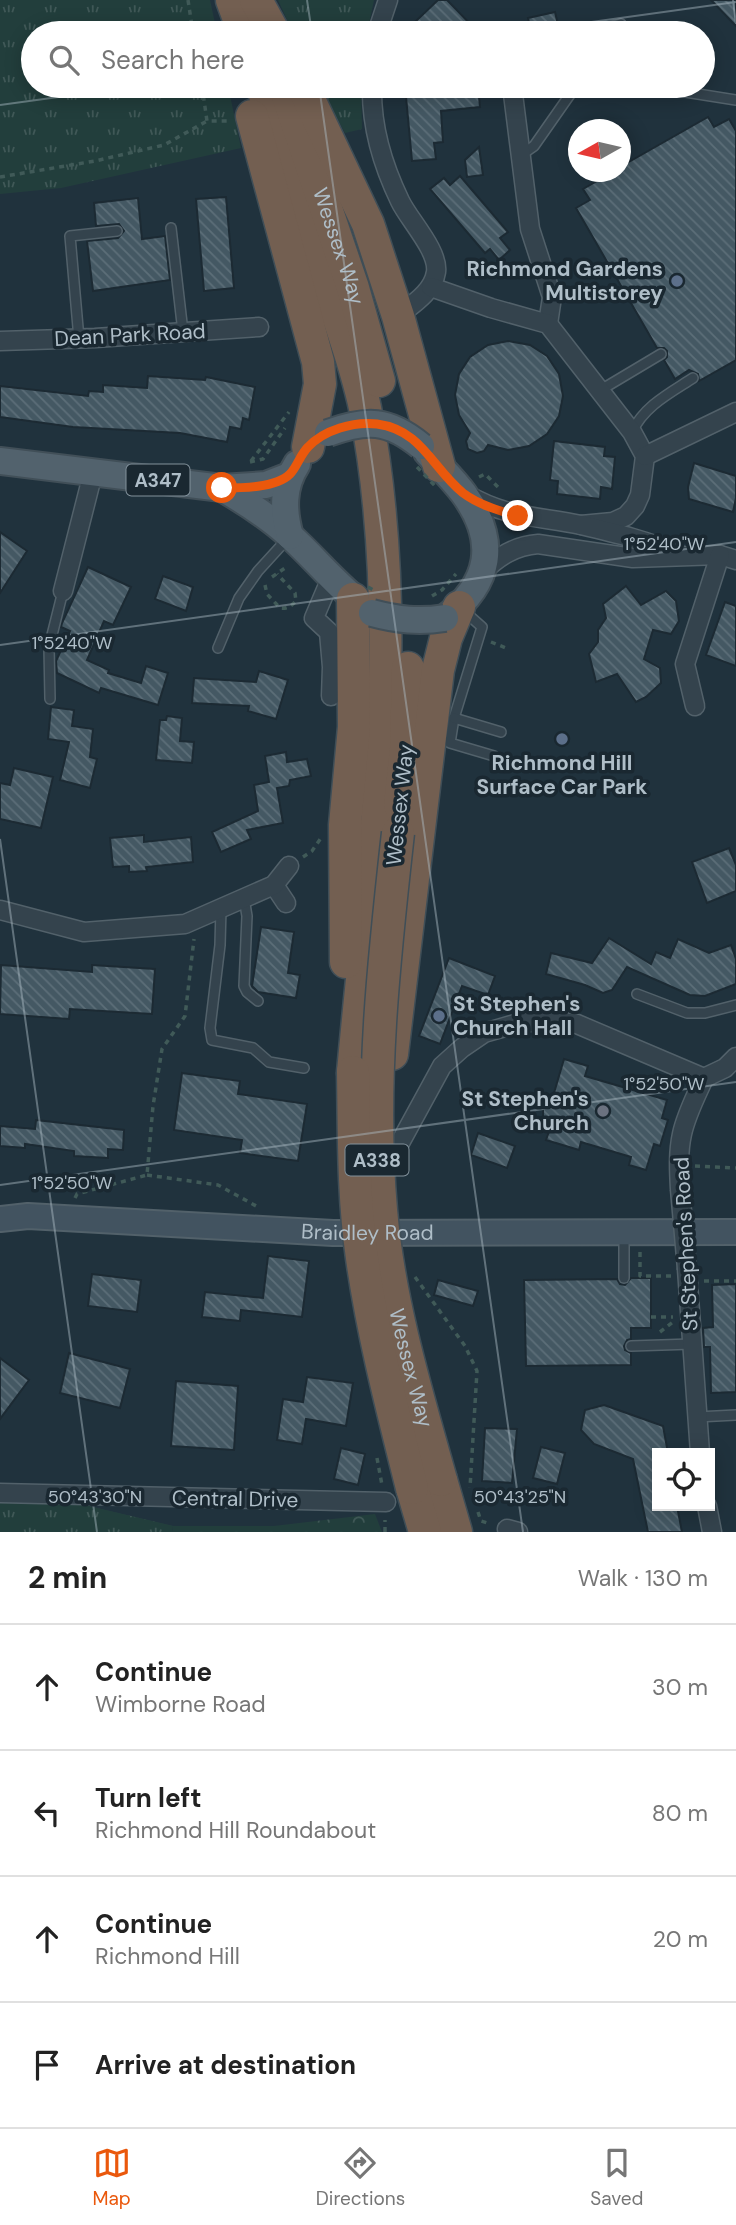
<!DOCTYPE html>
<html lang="en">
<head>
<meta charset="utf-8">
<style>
  body { margin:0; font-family:"DM Sans",sans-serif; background:#f6f6f6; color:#222 }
  .controls { position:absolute; right:21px; bottom:21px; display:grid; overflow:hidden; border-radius:0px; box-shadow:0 4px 18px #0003 }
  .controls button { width:63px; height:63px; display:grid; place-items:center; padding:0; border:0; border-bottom:2px solid #e0e0e0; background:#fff; color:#222; font:35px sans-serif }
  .compass { position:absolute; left:568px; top:119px; width:63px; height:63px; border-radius:50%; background:#fff; box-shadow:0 4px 18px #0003; rotate:262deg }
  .stop { position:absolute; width:21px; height:21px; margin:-16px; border:5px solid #ea580c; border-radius:50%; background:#fff }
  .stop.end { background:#ea580c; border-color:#fff; box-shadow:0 2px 7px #0008 }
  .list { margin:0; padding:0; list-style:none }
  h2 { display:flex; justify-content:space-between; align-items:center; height:91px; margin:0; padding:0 28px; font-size:30px }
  h2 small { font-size:23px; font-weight:400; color:#767676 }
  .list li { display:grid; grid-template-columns:46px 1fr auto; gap:21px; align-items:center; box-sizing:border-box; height:126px; padding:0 28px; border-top:2px solid #e0e0e0 }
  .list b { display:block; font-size:26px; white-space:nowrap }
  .list p { margin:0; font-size:23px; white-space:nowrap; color:#767676 }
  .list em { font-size:23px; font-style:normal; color:#767676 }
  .icon { flex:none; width:38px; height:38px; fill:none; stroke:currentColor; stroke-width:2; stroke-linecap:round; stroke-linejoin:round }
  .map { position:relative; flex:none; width:736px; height:1532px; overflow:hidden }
  .search { position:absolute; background:#fff; box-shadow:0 4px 18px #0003; left:21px; right:21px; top:21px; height:77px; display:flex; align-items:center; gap:18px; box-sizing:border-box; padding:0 24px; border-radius:38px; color:#767676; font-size:26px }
  .sheet { height:595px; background:#fff }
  nav { display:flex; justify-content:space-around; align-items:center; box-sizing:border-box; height:98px; border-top:2px solid #e0e0e0; background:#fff; font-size:19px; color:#767676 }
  nav a { display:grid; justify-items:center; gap:4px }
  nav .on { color:#ea580c }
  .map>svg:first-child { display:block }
  .forest { fill:url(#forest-crowns) }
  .park { fill:url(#park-tufts) }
  .building { fill:url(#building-back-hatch); stroke:#1c2a33; stroke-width:2 }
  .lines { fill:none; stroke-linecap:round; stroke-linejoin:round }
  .lane-casing { stroke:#52616a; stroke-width:12 }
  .street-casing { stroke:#52616a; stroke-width:21 }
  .secondary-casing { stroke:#52616a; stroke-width:28 }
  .primary-casing { stroke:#414f58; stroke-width:30 }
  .highway-casing { stroke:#3f4e57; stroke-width:35 }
  .path { stroke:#405a58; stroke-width:3.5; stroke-dasharray:5 5; stroke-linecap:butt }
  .lane { stroke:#34434d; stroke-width:9 }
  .street { stroke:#34434d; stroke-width:18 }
  .secondary { stroke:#425360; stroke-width:24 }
  .primary { stroke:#52626d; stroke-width:26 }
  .highway { stroke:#735f51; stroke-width:32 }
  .street-bridge-casing { stroke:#52616a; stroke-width:21; stroke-linecap:butt }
  .primary-bridge-casing { stroke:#414f58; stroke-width:30; stroke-linecap:butt }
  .highway-bridge-casing { stroke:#3f4e57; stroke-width:35; stroke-linecap:butt }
  .path-bridge { stroke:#405a58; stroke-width:3.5; stroke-dasharray:5 5; stroke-linecap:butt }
  .street-bridge { stroke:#34434d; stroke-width:18 }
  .primary-bridge { stroke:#52626d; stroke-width:26 }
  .highway-bridge { stroke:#735f51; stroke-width:32 }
  .route { stroke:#ea580c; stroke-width:9 }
  .ticks { fill:none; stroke:#afbec8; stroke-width:2; stroke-opacity:0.45 }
  .service-dot { fill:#5c6f8a; stroke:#1a2831; stroke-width:2.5 }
  .worship-dot { fill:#6b7280; stroke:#1a2831; stroke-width:2.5 }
  .labels { text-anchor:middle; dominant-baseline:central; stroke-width:7; stroke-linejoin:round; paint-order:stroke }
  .shield { fill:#1a2831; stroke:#82919b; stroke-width:2 }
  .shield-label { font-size:19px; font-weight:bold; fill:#afbec8 }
  .street-label { font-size:21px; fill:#afbec8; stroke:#1a2831 }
  .poi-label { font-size:21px; font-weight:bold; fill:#afbec8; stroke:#1a2831; text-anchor:end }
  .ticks-label { font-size:18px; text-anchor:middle; fill:#afbec8; stroke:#1a2831; stroke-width:7; stroke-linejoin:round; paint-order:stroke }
</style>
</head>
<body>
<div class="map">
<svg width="736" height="1532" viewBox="0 0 736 1532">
  <defs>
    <pattern id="forest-crowns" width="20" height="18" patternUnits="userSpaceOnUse" patternTransform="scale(1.75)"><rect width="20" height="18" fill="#223e3c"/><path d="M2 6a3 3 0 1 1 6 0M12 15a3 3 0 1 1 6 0" fill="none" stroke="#405857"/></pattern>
    <pattern id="park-tufts" width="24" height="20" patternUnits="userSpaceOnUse" patternTransform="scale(1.75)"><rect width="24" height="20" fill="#223e3c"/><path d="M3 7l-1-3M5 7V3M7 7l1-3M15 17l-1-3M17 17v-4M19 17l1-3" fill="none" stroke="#405857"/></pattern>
    <pattern id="building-back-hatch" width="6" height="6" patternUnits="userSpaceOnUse" patternTransform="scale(1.75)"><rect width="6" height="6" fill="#445863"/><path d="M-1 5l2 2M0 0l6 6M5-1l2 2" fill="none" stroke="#5c6e78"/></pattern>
  </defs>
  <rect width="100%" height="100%" fill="#20323d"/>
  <!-- forest -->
  <path class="forest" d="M 0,1485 L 173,1526 L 274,1526 L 375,1514 L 382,1532 L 172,1532 L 173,1527 Z"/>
  <!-- park -->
  <g class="park">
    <path d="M 0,0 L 210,0 L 217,33 L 33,33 L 33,86 L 228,86 L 241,148 L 61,188 L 0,194 Z"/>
    <path d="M 278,0 L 374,0 L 367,33 L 293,33 Z"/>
    <path d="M 320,86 L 361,86 L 362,129 L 345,133 Z"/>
    <path d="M 0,1485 L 173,1526 L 172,1532 L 0,1532 Z"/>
  </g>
  <!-- building -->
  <g class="building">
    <path d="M 438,0 L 447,0 L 479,33 L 427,33 L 416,21 Z"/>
    <path d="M 711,0 L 736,0 L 736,26 Z"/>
    <path d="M 555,12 L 559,29 L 531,33 L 528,18 Z"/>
    <path d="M 405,86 L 478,86 L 480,107 L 441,111 L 443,142 L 434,143 L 436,159 L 412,161 Z"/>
    <path d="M 708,117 L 714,127 L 729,119 L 736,131 L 736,360 L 699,381 L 698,374 L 689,370 L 675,379 L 664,360 L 667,357 L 667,351 L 664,348 L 657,348 L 576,208 L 590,200 L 583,189 L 613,172 L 620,172 L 620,167 Z"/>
    <path d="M 479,147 L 483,175 L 467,177 L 465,160 Z"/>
    <path d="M 460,176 L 508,232 L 500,238 L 510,250 L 499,260 L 490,249 L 485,253 L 430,189 L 444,178 L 450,185 Z"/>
    <path d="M 226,197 L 234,288 L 204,291 L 196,199 Z"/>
    <path d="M 138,198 L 142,239 L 165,236 L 170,280 L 93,291 L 87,241 L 118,238 L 124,231 L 119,224 L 96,226 L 94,203 Z"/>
    <path d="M 508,341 L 530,345 L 547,356 L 559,374 L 563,396 L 559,416 L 547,434 L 529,446 L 508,450 L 488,445 L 484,451 L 477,453 L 468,449 L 466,441 L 470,433 L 459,415 L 455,395 L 459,374 L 470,357 L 488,345 Z"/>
    <path d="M 148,376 L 205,380 L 206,377 L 255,387 L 249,420 L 243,418 L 241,429 L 230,427 L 227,442 L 180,433 L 73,427 L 0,417 L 0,386 L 88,396 L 89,391 L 103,392 L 103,385 L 147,388 Z"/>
    <path d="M 554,441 L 605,447 L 604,456 L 615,457 L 612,489 L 601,487 L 600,499 L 557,494 L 558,481 L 550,480 Z"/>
    <path d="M 694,463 L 736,476 L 736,498 L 733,512 L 689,499 L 688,487 Z"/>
    <path d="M 0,532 L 27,551 L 0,593 Z"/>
    <path d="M 88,567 L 131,587 L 113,625 L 104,621 L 87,660 L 109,670 L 108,673 L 141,683 L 146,666 L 168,673 L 158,705 L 101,688 L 99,693 L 57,673 L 56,661 L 70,631 L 61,627 L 62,623 Z"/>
    <path d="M 163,576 L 193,587 L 186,611 L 155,599 Z"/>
    <path d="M 626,586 L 641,605 L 666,591 L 676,601 L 679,621 L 671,634 L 653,630 L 644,659 L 660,668 L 661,683 L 646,697 L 636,702 L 617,674 L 596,682 L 589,654 L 598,642 L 598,630 L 606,618 L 603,604 Z"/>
    <path d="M 725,602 L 736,606 L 736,666 L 706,655 Z"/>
    <path d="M 259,671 L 288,680 L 276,719 L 248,711 L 249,706 L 192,703 L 194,678 L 256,682 Z"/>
    <path d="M 51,707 L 74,710 L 72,726 L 93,729 L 90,757 L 97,759 L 90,788 L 60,780 L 69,742 L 48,739 Z"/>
    <path d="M 167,716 L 182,718 L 180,741 L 194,742 L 192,763 L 156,760 L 160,720 L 166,720 Z"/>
    <path d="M 286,752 L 287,762 L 307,759 L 311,776 L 290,780 L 289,786 L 277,788 L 283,823 L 247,830 L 251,839 L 221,852 L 212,832 L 258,811 L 254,785 L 269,782 L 265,756 Z"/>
    <path d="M 14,768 L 53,777 L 41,828 L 0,819 L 0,783 L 10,785 Z"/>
    <path d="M 144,835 L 144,842 L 191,837 L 193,862 L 146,867 L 147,871 L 129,872 L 129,866 L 113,867 L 110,838 Z"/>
    <path d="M 729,848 L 736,865 L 736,891 L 707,903 L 692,862 Z"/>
    <path d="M 261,927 L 294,932 L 288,973 L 300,975 L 296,998 L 258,992 L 252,986 Z"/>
    <path d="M 609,938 L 651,964 L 656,952 L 670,958 L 678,939 L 709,953 L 731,945 L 736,959 L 736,984 L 705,996 L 690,995 L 627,967 L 612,990 L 603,993 L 585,985 L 546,974 L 551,953 L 592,963 Z"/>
    <path d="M 449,958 L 495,976 L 488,995 L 462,986 L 440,1044 L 419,1036 Z"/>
    <path d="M 1,965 L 92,972 L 92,965 L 155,969 L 152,1014 L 70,1009 L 69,1019 L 0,1014 Z"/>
    <path d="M 564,1059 L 588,1066 L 585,1076 L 667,1100 L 662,1118 L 668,1120 L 660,1146 L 654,1144 L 646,1170 L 629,1165 L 631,1157 L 581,1142 L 579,1150 L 546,1140 L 551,1126 L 543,1116 L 543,1107 L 547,1099 L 554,1093 Z"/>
    <path d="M 182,1073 L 240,1081 L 238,1094 L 307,1104 L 298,1161 L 240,1153 L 242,1140 L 174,1130 Z"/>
    <path d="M 36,1120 L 124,1130 L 123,1150 L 108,1149 L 108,1158 L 74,1156 L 74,1151 L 25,1144 L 25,1148 L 0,1146 L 0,1126 L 35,1129 Z"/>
    <path d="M 478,1133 L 515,1146 L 507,1168 L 471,1155 Z"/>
    <path d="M 268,1256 L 309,1261 L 302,1317 L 241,1310 L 240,1321 L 202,1317 L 205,1292 L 263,1298 Z"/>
    <path d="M 92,1274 L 141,1280 L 137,1312 L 88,1306 Z"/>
    <path d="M 631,1278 L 651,1278 L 651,1328 L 631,1328 L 631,1339 L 627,1340 L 624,1346 L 625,1350 L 631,1353 L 631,1365 L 526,1366 L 524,1280 L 617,1279 L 620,1284 L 625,1285 Z"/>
    <path d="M 438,1280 L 478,1291 L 473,1306 L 434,1295 Z"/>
    <path d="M 736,1284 L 736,1392 L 711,1393 L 710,1347 L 704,1347 L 703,1328 L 713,1327 L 712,1285 Z"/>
    <path d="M 69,1353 L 130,1369 L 120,1408 L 60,1393 Z"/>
    <path d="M 0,1358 L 29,1380 L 0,1419 Z"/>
    <path d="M 307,1377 L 353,1383 L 346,1426 L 306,1419 L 302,1444 L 277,1440 L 283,1399 L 303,1402 Z"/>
    <path d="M 176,1381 L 238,1386 L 234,1450 L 171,1446 Z"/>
    <path d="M 604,1405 L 663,1426 L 668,1453 L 657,1453 L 657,1506 L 677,1506 L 682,1532 L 648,1532 L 633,1459 L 594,1444 L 581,1430 L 585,1410 Z"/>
    <path d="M 485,1428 L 517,1429 L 512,1483 L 482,1481 Z"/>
    <path d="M 541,1447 L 565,1453 L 557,1484 L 533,1478 Z"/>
    <path d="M 341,1448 L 365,1454 L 358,1485 L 334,1479 Z"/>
  </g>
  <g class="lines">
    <!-- lane casing -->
    <g class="lane-casing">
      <g id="lane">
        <path d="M 586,33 L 621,24"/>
        <path d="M 675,86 L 679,91 L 736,100"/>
        <path d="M 521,155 L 534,146 L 576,86"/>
        <path d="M 171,228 L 183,332"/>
        <path d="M 79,339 L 70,236 L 117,231"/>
        <path d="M 599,391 L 661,354"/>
        <path d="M 632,432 C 644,406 670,393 693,378"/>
        <path d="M 464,611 L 482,627 L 454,718 L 450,743 L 494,756"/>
        <path d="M 218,648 L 239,598 L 258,571 L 289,537"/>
        <path d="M 50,699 L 49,647 L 63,591"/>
        <path d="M 454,718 L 501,732"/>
        <path d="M 244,898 L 247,916 L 244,986 L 247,992 L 258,1001"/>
        <path d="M 221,908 L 220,945 L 210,1028 L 212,1040 L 253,1048 L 269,1062 L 304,1068"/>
        <path d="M 637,994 L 687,1013 L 705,1013 L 736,1005"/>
        <path d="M 624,1278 L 624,1235"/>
        <path d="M 631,1346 L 692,1344"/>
        <path d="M 697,1417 L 736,1415"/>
      </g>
    </g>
    <!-- street casing -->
    <g class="street-casing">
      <g id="street">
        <path d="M 377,33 L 388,0"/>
        <path d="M 372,86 C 371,126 382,164 400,201 C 409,220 439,251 436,272 C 433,292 413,304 398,316"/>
        <path d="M 512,86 L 530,229 L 552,297 L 548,324"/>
        <path d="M 431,287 L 491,308 L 548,324 L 632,432 L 645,456 L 640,495 L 635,506 L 626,516 L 613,522 L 581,525"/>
        <path d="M 0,341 L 95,338 L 259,327"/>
        <path d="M 645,456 L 736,412"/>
        <path d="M 466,494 C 507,518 537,516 581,525 C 615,533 649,541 680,555"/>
        <path d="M 482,572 C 500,556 514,546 538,544 L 633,558 L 720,555 L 736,560"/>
        <path d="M 63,591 L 93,473"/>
        <path d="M 331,696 L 332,667 L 329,632 L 314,618 L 331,578"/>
        <path d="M 695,706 L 685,664 L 720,555"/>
        <path d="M 274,885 L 286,903"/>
        <path d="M 0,910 L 84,932 L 185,924 L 274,885 L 289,866"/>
        <path d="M 383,1174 L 442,1066 L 462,1048 L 484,1033 L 515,1024 L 547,1020 L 577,1024 L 704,1078"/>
        <path d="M 680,1189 C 679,1171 678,1152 682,1134 C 686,1115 696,1096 704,1078 L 725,1068 L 736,1057"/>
        <path d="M 687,1269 L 700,1453"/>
        <path d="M 0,1493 L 386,1502"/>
        <path d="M 707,1506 L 712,1532"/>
        <path d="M 507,1529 L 518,1532"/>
      </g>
    </g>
    <!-- secondary casing -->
    <g class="secondary-casing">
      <g id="secondary">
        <path id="s1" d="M 0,1219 L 28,1216 L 333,1233 L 736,1232"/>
      </g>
    </g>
    <!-- primary casing -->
    <g class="primary-casing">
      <g id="primary">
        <path d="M 427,452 C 439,466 453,479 464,494 C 498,541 491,583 445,618"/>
        <path d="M 0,461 L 222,488 L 266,485 L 289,476"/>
        <path d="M 222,488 C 246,502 268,516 289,535 C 316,559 338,588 368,609"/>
        <path d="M 290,536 C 283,511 282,487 297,464"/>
      </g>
    </g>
    <!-- highway casing -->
    <g class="highway-casing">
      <g id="highway">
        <path d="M 232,0 L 244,33"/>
        <path d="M 256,0 L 274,33"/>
        <path d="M 262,86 C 287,159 312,233 335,307 C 346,340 358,374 365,408 C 408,628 373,851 353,1072"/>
        <path id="s2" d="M 285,87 L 353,288 L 379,381"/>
        <path d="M 306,93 L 368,224 L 398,316 L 439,466"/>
        <path d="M 252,116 L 318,362 L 320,384 L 308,447"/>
        <path d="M 400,805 L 406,749 L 408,668"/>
        <path d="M 346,962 L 345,825 L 354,727 L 353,599"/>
        <path d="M 392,1054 L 438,670 L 446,638 L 459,607"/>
        <path d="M 441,1480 L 456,1532"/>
        <path d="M 412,1488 L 425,1532"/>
      </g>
    </g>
    <!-- path -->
    <g class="path">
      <path d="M 188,0 L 193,33"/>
      <path d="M 202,86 L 207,121 L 229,121"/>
      <path d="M 0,177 L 95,161 L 164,145 L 207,121"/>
      <path d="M 251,461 L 289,412"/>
      <path d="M 250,462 L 263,459 L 285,428"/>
      <path d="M 479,477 L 485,474 L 499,488"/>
      <path d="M 272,577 L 285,568"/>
      <path d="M 265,585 L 267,594 L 280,608 C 288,609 291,606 296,601 L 295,593 L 277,574"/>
      <path d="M 491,642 L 506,648"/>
      <path d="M 303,857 L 312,851 L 321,838"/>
      <path d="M 695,1166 L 736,1168"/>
      <path d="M 147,1175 L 218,1185 L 258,1207"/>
      <path d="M 75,1198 L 77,1194 L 147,1175 L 153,1106 L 162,1049 L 185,1016 L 194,939"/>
      <path d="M 640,1252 L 640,1276 L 672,1276"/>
      <path d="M 415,1277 L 465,1346 L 477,1371 L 470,1488"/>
      <path d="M 704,1281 L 736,1281"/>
      <path d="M 651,1317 L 673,1317"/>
      <path d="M 660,1332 L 673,1322"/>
      <path d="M 377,1458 L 382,1485"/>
      <path d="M 478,1512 L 481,1521 L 491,1524"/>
      <path d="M 385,1532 L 385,1520"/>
    </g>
    <!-- lane -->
    <use href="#lane" class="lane"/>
    <!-- street -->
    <use href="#street" class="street"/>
    <!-- secondary -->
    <use href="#secondary" class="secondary"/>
    <!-- primary -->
    <use href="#primary" class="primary"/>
    <!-- highway -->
    <use href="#highway" class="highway"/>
    <!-- street-bridge casing -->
    <g class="street-bridge-casing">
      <path id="street-bridge" d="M 680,1189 L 687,1269"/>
    </g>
    <!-- primary-bridge casing -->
    <g class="primary-bridge-casing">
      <g id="primary-bridge">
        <path d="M 328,433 C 367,419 388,419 421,446"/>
        <path d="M 372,613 C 398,620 419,622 445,618"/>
      </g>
    </g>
    <!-- highway-bridge casing -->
    <g class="highway-bridge-casing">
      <g id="highway-bridge">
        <path id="s3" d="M 398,833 C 384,958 370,1085 381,1210 C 389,1302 416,1391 441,1480"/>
        <path d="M 353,1072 C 354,1134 353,1196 362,1258 C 373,1336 393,1412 412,1488"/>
      </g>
    </g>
    <!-- path-bridge -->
    <g class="path-bridge">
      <path d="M 417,467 L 437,488"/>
      <path d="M 368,587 L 375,591"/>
      <path d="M 432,596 L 442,590 L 456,574"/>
    </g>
    <!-- street-bridge -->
    <use href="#street-bridge" class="street-bridge"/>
    <!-- primary-bridge -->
    <use href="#primary-bridge" class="primary-bridge"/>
    <!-- highway-bridge -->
    <use href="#highway-bridge" class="highway-bridge"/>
  </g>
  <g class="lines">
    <!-- route -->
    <path class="route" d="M 222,488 C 241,488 276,488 290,474 C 297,467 300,455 308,447 C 324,430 354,421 377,424 C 422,430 432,468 463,493 C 479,505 500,511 518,516"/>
  </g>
  <!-- ticks -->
  <path class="ticks" d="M 307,0 L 312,33M 733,0 L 736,24M 512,33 L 736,2M 319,86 L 523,1532M 0,105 L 139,86M 0,645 L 736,542M 0,839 L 97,1532M 0,1185 L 736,1082"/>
  <!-- markers -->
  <g class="service-dot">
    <circle cx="677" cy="281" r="7"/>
    <circle cx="562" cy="739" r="7"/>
    <circle cx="439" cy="1016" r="7"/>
  </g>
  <circle class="worship-dot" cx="603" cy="1111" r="7"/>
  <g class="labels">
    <!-- shield labels -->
    <g class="shield">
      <rect x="126.5" y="464.5" width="63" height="31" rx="5"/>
      <rect x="345.5" y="1144.5" width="63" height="31" rx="5"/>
    </g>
    <g class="shield-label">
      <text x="158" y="480">A347</text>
      <text x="377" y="1160">A338</text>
    </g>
    <!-- street labels -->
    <g class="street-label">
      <text stroke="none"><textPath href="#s2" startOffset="168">Wessex Way</textPath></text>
      <text transform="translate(130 335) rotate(-3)">Dean Park Road</text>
      <text transform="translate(400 805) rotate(-84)">Wessex Way</text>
      <text stroke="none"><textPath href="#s1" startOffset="368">Braidley Road</textPath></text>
      <text transform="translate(686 1244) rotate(-93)">St Stephen's Road</text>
      <text stroke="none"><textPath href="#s3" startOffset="539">Wessex Way</textPath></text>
      <text transform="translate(235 1499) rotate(1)">Central Drive</text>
    </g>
    <!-- poi labels -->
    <g class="poi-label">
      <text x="663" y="269">Richmond Gardens<tspan x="663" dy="24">Multistorey</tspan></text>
      <text x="562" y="763" text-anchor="middle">Richmond Hill<tspan x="562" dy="24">Surface Car Park</tspan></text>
      <text x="453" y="1004" text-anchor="start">St Stephen's<tspan x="453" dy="24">Church Hall</tspan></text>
      <text x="589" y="1099">St Stephen's<tspan x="589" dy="24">Church</tspan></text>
    </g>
  </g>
  <g class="ticks-label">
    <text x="664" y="550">1°52'40"W</text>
    <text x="72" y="649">1°52'40"W</text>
    <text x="664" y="1090">1°52'50"W</text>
    <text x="72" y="1189">1°52'50"W</text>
    <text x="95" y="1503">50°43'30"N</text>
    <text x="520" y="1503">50°43'25"N</text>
  </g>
</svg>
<div class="controls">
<button><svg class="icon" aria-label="locate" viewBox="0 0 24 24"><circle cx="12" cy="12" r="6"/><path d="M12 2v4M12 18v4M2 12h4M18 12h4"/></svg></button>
</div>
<svg class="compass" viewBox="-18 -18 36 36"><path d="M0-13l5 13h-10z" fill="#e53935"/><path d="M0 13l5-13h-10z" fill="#767676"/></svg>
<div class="stop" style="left:222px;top:488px"></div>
<div class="stop end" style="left:518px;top:516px"></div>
<div class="search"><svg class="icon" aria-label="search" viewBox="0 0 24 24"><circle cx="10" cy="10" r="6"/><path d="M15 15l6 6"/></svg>Search here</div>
</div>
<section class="sheet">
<h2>2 min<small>Walk · 130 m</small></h2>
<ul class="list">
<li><svg class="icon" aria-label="ahead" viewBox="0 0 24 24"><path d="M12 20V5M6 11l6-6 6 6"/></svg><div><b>Continue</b><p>Wimborne Road</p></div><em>30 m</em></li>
<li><svg class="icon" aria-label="left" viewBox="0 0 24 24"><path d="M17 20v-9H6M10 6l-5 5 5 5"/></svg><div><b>Turn left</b><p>Richmond Hill Roundabout</p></div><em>80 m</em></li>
<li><svg class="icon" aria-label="ahead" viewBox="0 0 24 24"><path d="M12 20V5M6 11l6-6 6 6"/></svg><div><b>Continue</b><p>Richmond Hill</p></div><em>20 m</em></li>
<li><svg class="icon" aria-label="arrive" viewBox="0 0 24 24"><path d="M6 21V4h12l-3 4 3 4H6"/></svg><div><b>Arrive at destination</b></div></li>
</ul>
</section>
<nav>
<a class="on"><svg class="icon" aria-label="map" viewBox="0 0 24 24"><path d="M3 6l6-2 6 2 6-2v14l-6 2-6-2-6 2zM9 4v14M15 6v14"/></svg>Map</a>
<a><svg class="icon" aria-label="directions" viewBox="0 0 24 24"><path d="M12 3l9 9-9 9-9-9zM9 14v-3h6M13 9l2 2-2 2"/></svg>Directions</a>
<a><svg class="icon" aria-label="saved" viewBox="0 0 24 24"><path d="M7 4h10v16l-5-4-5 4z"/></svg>Saved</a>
</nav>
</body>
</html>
